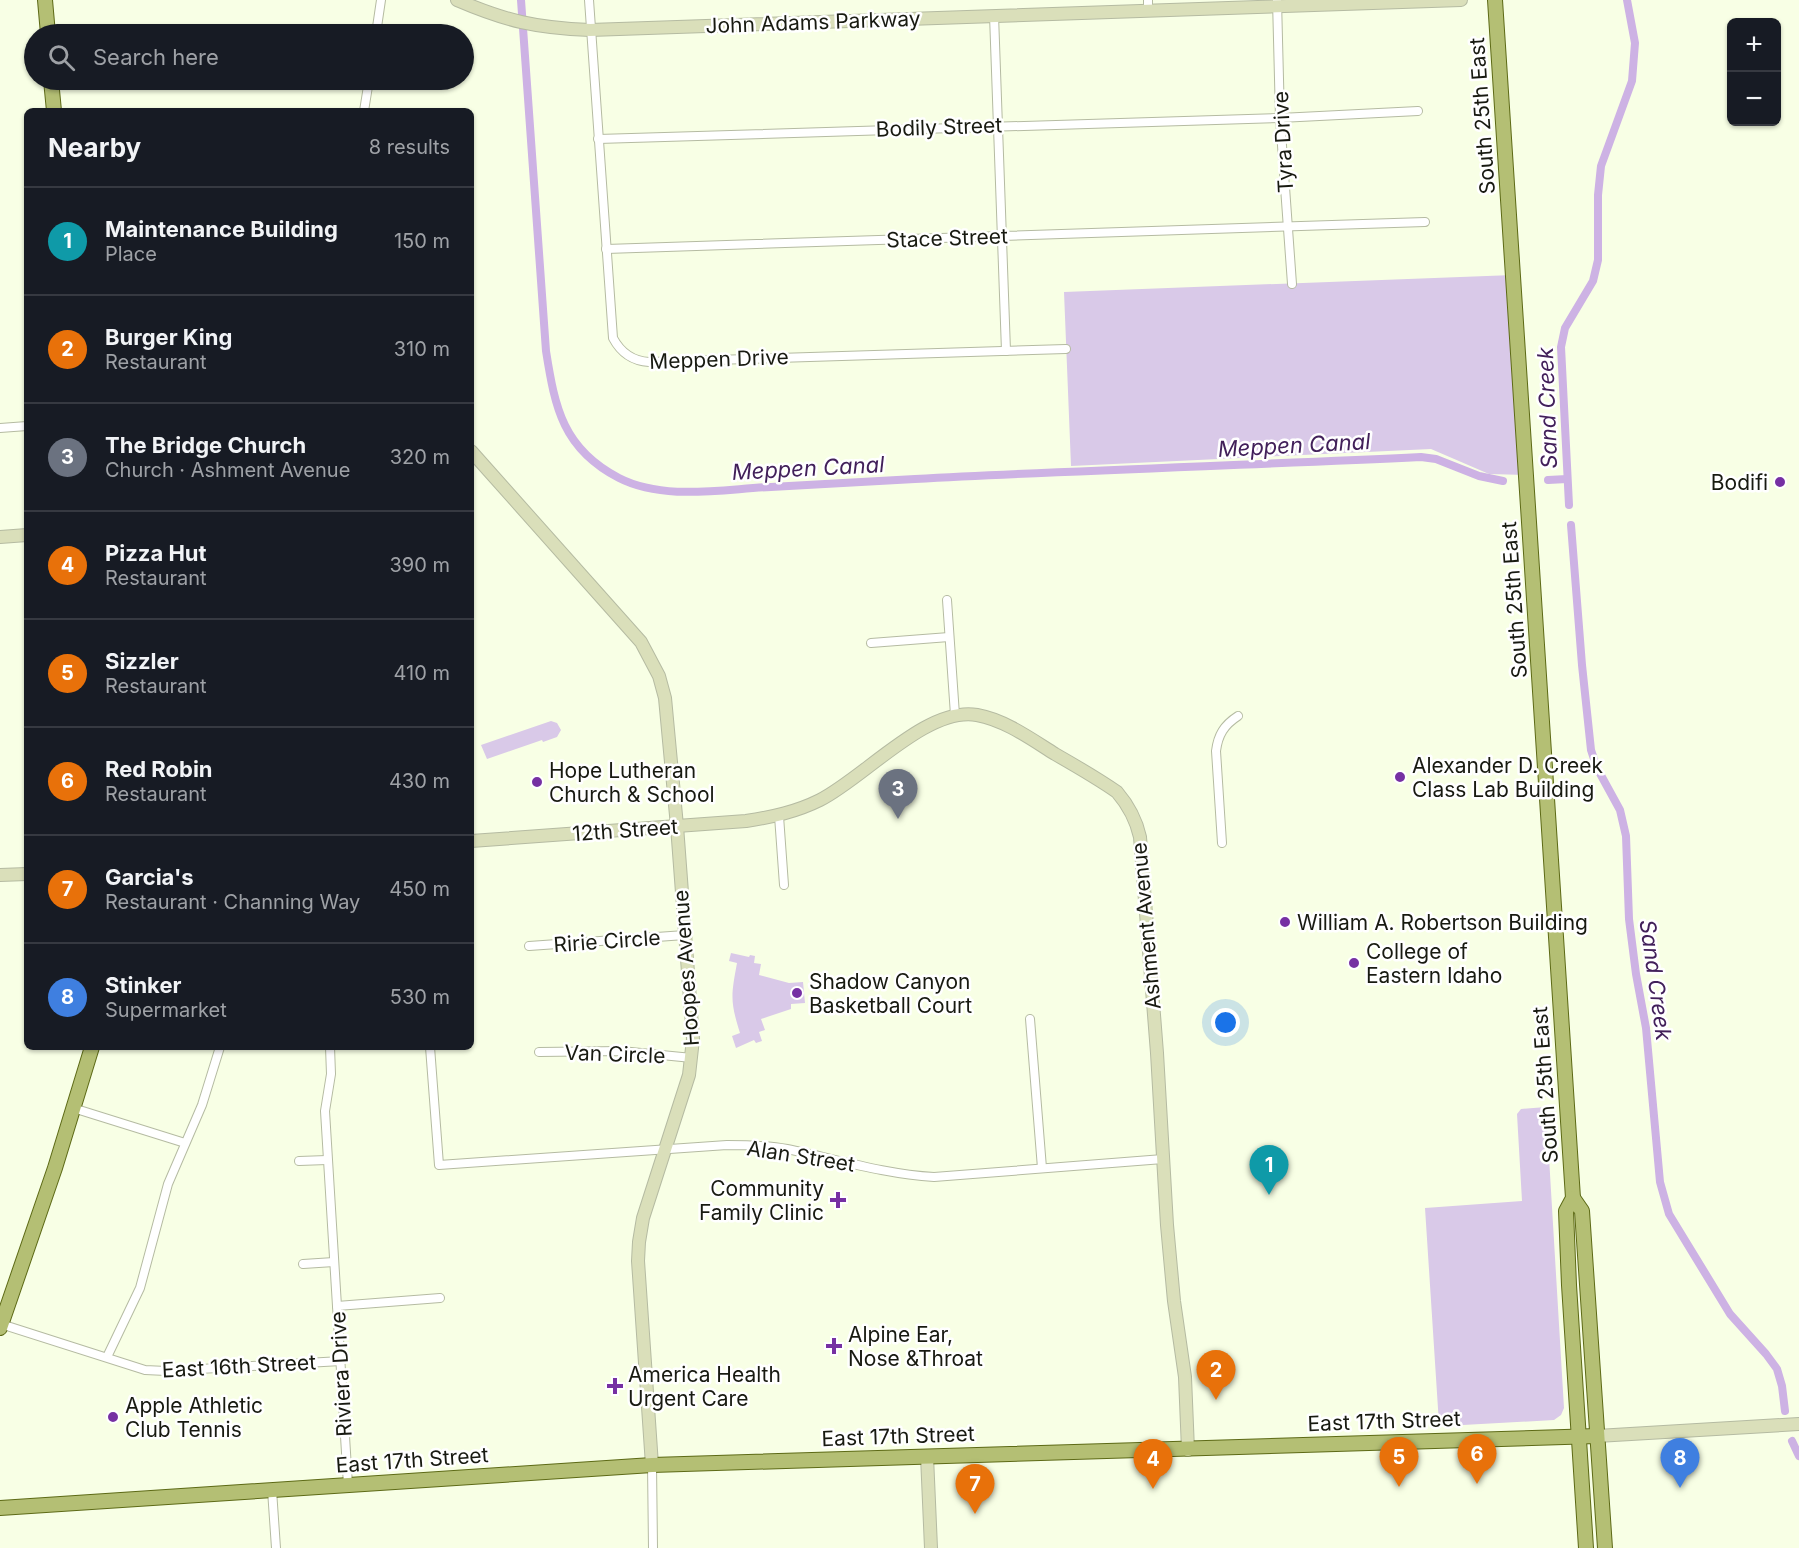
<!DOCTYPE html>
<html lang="en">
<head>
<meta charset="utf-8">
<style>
  body { margin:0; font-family:Inter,sans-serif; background:#242831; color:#f1f3f6 }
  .controls { position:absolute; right:18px; top:18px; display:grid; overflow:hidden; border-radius:9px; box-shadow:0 2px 4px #0004 }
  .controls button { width:54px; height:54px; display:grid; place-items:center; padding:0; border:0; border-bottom:2px solid #363941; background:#171b24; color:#f1f3f6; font:30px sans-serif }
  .you { position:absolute; left:1226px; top:1023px; width:21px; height:21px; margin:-15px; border:4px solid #fff; border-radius:50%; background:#1a73e8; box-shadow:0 0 0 9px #1a73e833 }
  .badge { display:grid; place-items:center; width:39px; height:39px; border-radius:50%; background:#ea580c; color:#fff; font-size:20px; font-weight:700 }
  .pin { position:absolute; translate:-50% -50px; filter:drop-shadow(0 2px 3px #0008) }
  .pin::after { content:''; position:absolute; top:32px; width:21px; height:18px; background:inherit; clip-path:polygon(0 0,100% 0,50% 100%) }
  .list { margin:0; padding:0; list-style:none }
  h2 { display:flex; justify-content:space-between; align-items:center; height:78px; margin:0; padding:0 24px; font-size:26px }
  h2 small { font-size:20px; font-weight:400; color:#9ea1a6 }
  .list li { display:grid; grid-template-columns:39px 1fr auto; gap:18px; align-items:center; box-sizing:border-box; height:108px; padding:0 24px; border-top:2px solid #363941 }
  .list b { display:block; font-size:22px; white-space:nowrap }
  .list p { margin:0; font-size:20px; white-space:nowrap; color:#9ea1a6 }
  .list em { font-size:20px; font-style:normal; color:#9ea1a6 }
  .icon { flex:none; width:33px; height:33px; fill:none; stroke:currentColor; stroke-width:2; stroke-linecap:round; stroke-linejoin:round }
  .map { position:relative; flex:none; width:1799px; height:1548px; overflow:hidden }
  .search { position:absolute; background:#171b24; box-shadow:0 2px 4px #0004; left:24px; top:24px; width:450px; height:66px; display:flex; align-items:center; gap:15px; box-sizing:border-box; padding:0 21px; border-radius:33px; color:#9ea1a6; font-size:22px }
  .panel { position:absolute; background:#171b24; box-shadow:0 2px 4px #0004; left:24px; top:108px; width:450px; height:942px; border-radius:9px }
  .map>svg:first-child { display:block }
  .green { fill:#d9c9e8 }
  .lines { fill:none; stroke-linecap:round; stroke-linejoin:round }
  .canal { stroke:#cdb2e4; stroke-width:8 }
  .street-casing { stroke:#b5bba2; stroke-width:10 }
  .secondary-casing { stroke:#b5bba2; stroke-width:14 }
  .primary-casing { stroke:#5d6a16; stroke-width:16 }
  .street { stroke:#fff; stroke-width:8 }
  .secondary { stroke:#dadfba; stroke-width:12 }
  .primary { stroke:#b4bf74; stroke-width:14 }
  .poi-dot { fill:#7630a3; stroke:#fff; stroke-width:2 }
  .labels { text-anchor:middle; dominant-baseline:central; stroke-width:5; stroke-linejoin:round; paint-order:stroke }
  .street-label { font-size:21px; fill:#181a11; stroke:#fff }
  .poi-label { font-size:21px; fill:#181a11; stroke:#fff; text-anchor:start }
  .water-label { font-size:22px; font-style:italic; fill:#42205a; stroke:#fff }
</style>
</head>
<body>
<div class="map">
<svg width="1799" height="1548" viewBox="0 0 1799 1548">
  <rect width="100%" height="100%" fill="#f8ffe5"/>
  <!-- green -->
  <g class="green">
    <path d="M 1513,275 L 1527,475 L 1489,474 L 1431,449 L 1071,466 L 1064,292 Z"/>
    <path d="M 551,721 L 557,723 L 561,730 L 557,737 L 543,742 L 542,740 L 487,759 L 481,745 Z"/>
    <path d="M 731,953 L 749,957 L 750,955 L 755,956 L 754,963 L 761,964 L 759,975 L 789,983 L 803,982 L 805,1003 L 791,1004 L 791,1009 L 761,1019 L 765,1030 L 759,1032 L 762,1041 L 756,1043 L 754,1040 L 736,1048 L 732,1036 L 740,1033 C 730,1001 731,996 737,963 L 729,961 Z"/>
    <path d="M 1546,1107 L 1564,1408 L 1561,1415 L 1554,1420 L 1445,1426 L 1439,1424 L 1425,1208 L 1522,1201 L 1517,1114 L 1521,1109 Z"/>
  </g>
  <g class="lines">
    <!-- canal -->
    <g class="canal">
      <path d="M 521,0 L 546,351 C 555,408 563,449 619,478 C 664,501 723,489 771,487 C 819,484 867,482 915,479 C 1084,470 1252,465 1421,457 L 1436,459 L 1479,476 L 1503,481"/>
      <path d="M 1548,480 L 1567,479"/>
      <path d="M 1569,505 L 1561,347 L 1565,328 L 1593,281 L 1598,260 L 1598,195 L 1601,166 L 1632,81 L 1635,43 L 1627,0"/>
      <path d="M 1571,525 L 1582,665 L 1591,750 L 1597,768 L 1620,810 L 1626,836 L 1629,919 L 1636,974 L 1646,1028 L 1660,1182 L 1669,1214 L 1730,1314 L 1766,1354 L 1777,1369 L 1782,1386 L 1785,1411"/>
      <path d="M 1792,1441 L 1799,1456"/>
    </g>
    <!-- street casing -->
    <g class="street-casing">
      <g id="street">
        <path d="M 589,0 L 613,338 C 621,353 632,361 649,362 L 1066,349"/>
        <path d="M 1277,0 L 1280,118 L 1292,284"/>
        <path d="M 1148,10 L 1148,0"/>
        <path d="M 994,15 L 1006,351"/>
        <path d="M 376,34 L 381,0"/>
        <path d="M 364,111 L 369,80"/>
        <path d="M 598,139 L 1280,118 L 1418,111"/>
        <path d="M 606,249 L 1425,222"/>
        <path d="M 0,428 L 27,426"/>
        <path d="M 947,600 L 955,715"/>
        <path d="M 871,643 L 949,637"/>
        <path d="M 779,816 L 784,885"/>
        <path d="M 1222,843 L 1216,751 C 1218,735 1224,725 1238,716"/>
        <path d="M 529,946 L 685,935"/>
        <path d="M 1030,1019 L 1042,1168"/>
        <path d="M 330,1047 L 331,1074 L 325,1111 L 348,1485"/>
        <path d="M 430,1047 L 439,1165 L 727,1145 C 747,1145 767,1145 787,1149 C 836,1159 884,1174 934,1177 L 1163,1159"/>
        <path d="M 539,1052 L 621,1051 L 692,1058"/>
        <path d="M 73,1108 L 185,1143"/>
        <path d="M 299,1161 L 327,1160"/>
        <path d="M 303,1264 L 334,1262"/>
        <path d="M 337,1306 L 440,1298"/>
        <path d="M 1,1324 L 145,1370 L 166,1371 L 341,1361"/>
        <path d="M 107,1357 L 140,1288 L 168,1184 L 202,1105 L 220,1047"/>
        <path d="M 652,1465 L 653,1548"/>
        <path d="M 272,1490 L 276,1548"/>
      </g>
    </g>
    <!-- secondary casing -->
    <g class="secondary-casing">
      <g id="secondary">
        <path d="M 457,0 C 506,21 536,28 590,30 L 1461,0"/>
        <path d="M 471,451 L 641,642 L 659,676 L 665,698 L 677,826 L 693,1039 L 689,1075 L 643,1218 L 639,1242 L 638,1261 L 652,1465"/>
        <path d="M 0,537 L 27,535"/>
        <path d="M 471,841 L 746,821 C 772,817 796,812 820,800 C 864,778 927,706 977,715 C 1005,720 1031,739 1055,754 C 1076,766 1097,778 1117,792 C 1129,806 1136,819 1140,837 L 1157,1053 L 1167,1225 L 1174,1301 L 1185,1377 L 1188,1450"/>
        <path d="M 0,875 L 27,874"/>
        <path d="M 1597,1436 L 1799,1424"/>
        <path d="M 927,1456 L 931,1548"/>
      </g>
    </g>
    <!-- primary casing -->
    <g class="primary-casing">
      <g id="primary">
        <path d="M 45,0 L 48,34"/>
        <path d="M 1495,0 L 1573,1198 L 1566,1211 L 1569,1285 L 1586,1548"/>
        <path d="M 51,80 L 54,111"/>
        <path d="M 1573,1198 L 1582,1211 L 1605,1548"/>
        <path d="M 0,1328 L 55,1168 L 92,1047"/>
        <path d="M 0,1508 L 652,1465 L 1597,1436"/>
      </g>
    </g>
    <!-- street -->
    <use href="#street" class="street"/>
    <!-- secondary -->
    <use href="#secondary" class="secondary"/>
    <!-- primary -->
    <use href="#primary" class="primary"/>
  </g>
  <!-- markers -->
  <g class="poi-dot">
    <circle cx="1780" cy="482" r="6"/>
    <circle cx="1400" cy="777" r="6"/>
    <circle cx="537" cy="782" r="6"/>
    <circle cx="1285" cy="922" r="6"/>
    <circle cx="1354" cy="963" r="6"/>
    <circle cx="797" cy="993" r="6"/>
    <path d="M835 1191h6v6h6v6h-6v6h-6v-6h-6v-6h6z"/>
    <path d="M831 1337h6v6h6v6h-6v6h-6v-6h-6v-6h6z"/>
    <path d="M612 1377h6v6h6v6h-6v6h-6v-6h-6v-6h6z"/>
    <circle cx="113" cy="1417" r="6"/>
  </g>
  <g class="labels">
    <!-- street labels -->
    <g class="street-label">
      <text transform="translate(813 22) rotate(-2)">John Adams Parkway</text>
      <text transform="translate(1482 116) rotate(-94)">South 25th East</text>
      <text transform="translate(939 127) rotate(-2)">Bodily Street</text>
      <text transform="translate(1283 142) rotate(-93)">Tyra Drive</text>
      <text transform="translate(947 238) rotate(-2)">Stace Street</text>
      <text transform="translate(719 359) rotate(-2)">Meppen Drive</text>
      <text transform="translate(1514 600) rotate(-94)">South 25th East</text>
      <text transform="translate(625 830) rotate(-4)">12th Street</text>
      <text transform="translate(1146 926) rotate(-95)">Ashment Avenue</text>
      <text transform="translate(607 941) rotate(-4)">Ririe Circle</text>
      <text transform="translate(686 968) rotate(-94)">Hoopes Avenue</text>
      <text transform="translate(615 1054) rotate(2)">Van Circle</text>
      <text transform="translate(1545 1085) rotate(-94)">South 25th East</text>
      <text transform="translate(801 1156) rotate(9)">Alan Street</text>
      <text transform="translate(239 1366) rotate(-3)">East 16th Street</text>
      <text transform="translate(341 1374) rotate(-93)">Riviera Drive</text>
      <text transform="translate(1384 1421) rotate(-2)">East 17th Street</text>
      <text transform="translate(898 1436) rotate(-2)">East 17th Street</text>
      <text transform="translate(412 1460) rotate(-4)">East 17th Street</text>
    </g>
    <!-- poi labels -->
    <g class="poi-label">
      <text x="1768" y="482" text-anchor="end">Bodifi</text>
      <text x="1412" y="765">Alexander D. Creek<tspan x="1412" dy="24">Class Lab Building</tspan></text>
      <text x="549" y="770">Hope Lutheran<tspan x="549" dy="24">Church &amp; School</tspan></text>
      <text x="1297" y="922">William A. Robertson Building</text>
      <text x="1366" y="951">College of<tspan x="1366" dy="24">Eastern Idaho</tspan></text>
      <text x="809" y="981">Shadow Canyon<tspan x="809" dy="24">Basketball Court</tspan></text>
      <text x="824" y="1188" text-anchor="end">Community<tspan x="824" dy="24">Family Clinic</tspan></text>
      <text x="848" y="1334">Alpine Ear,<tspan x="848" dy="24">Nose &amp;Throat</tspan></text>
      <text x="628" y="1374">America Health<tspan x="628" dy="24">Urgent Care</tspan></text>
      <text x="125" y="1405">Apple Athletic<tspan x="125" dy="24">Club Tennis</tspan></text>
    </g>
    <!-- water labels -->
    <g class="water-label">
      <text transform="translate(1547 408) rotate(-92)">Sand Creek</text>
      <text transform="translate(1294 445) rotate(-3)">Meppen Canal</text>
      <text transform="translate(808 468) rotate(-3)">Meppen Canal</text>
      <text transform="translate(1656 980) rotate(82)">Sand Creek</text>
    </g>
  </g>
</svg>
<div class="controls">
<button>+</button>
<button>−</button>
</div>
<div class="you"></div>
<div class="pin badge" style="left:1269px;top:1195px;background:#0f9aa8">1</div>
<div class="pin badge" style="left:1216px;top:1400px;background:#e8710a">2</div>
<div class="pin badge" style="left:898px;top:819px;background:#6b7280">3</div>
<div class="pin badge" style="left:1153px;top:1489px;background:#e8710a">4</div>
<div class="pin badge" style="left:1399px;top:1487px;background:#e8710a">5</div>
<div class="pin badge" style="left:1477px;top:1484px;background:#e8710a">6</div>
<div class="pin badge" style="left:975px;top:1514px;background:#e8710a">7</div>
<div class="pin badge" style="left:1680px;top:1488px;background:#3f7fe0">8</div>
<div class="search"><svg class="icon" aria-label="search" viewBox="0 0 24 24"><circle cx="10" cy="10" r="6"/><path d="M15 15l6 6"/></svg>Search here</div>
<section class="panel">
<h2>Nearby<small>8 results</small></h2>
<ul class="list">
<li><span class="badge" style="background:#0f9aa8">1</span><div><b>Maintenance Building</b><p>Place</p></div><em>150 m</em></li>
<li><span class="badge" style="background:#e8710a">2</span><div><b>Burger King</b><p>Restaurant</p></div><em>310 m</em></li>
<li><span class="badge" style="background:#6b7280">3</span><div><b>The Bridge Church</b><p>Church · Ashment Avenue</p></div><em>320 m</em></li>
<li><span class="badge" style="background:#e8710a">4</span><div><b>Pizza Hut</b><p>Restaurant</p></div><em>390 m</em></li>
<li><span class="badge" style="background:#e8710a">5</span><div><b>Sizzler</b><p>Restaurant</p></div><em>410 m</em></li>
<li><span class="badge" style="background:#e8710a">6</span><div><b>Red Robin</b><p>Restaurant</p></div><em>430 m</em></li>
<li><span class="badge" style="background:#e8710a">7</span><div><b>Garcia's</b><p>Restaurant · Channing Way</p></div><em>450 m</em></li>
<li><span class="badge" style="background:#3f7fe0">8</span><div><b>Stinker</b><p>Supermarket</p></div><em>530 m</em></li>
</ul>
</section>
</div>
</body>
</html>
